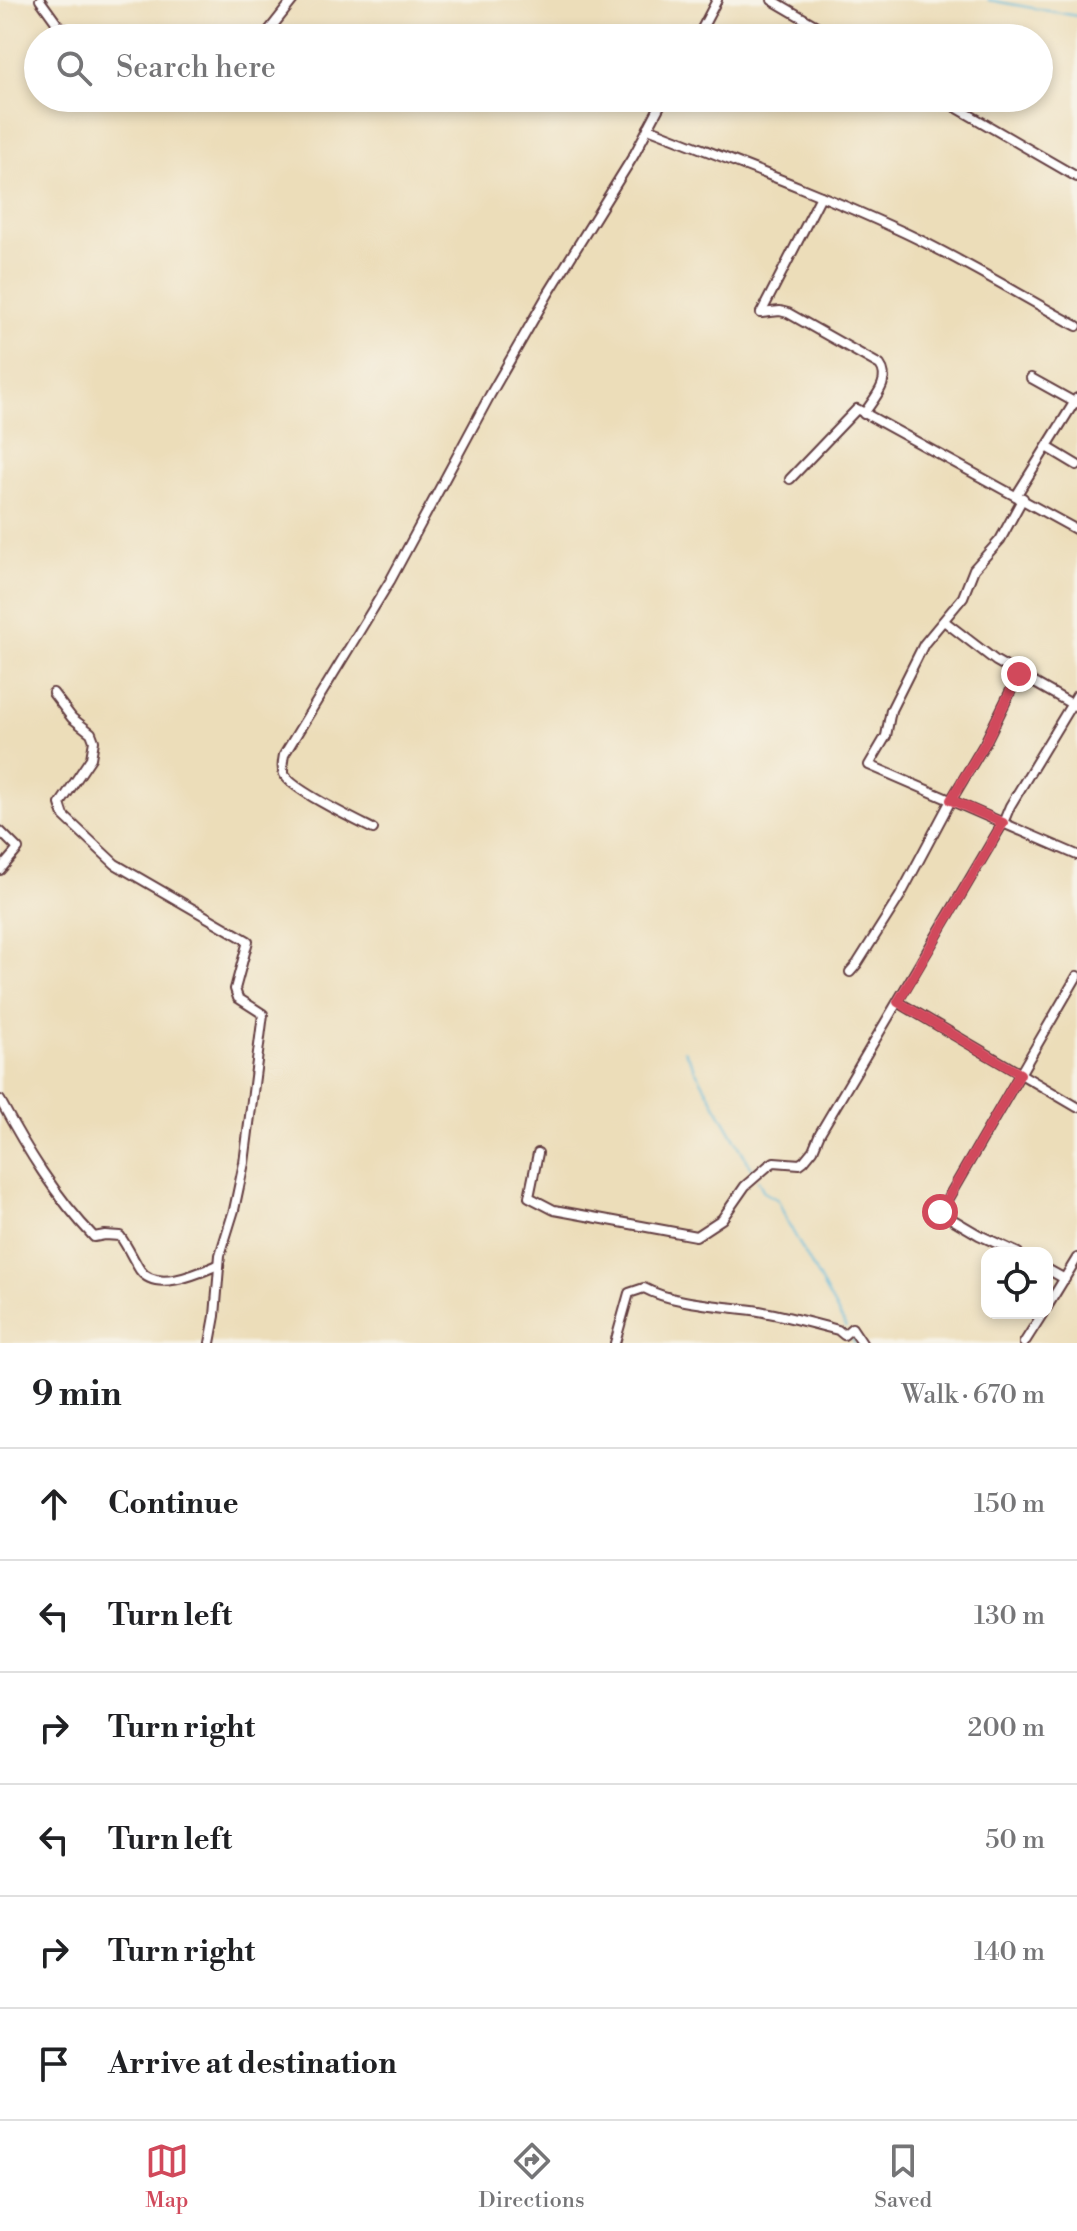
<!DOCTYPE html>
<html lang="en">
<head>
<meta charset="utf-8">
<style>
  body { margin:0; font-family:"Libre Bodoni",serif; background:#f6f6f6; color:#202124 }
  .controls { position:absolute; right:24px; bottom:24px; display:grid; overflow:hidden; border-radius:16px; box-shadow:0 4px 12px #0003 }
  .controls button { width:72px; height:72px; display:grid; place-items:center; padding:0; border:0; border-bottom:2px solid #e0e0e0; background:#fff; color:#202124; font:40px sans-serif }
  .stop { position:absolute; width:24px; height:24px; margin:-18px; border:6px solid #d1495b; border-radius:50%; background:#fff }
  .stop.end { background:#d1495b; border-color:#fff; box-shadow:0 2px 8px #0008 }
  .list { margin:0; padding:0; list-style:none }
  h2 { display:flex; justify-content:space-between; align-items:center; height:104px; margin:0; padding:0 32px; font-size:34px }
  h2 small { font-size:26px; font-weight:400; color:#757577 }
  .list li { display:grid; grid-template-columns:52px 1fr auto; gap:24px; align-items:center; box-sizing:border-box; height:112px; padding:0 32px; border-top:2px solid #e0e0e0 }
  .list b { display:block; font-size:30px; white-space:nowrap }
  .list em { font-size:26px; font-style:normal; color:#757577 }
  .icon { flex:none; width:44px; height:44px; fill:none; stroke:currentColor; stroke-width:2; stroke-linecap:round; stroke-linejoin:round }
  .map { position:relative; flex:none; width:1077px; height:1343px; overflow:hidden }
  .search { position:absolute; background:#fff; box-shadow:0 4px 12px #0003; left:24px; right:24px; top:24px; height:88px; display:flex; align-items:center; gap:20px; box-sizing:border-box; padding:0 28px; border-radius:44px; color:#757577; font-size:30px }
  .sheet { height:776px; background:#fff }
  nav { display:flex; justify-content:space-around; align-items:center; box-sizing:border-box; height:112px; border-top:2px solid #e0e0e0; background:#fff; font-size:22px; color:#757577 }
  nav a { display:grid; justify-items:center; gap:4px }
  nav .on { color:#d1495b }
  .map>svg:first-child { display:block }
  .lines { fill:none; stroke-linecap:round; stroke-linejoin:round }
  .stream { stroke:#5bb7d9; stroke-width:2 }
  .minor-casing { stroke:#623c40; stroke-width:12 }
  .minor { stroke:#fff; stroke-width:8 }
  .route { stroke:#d1495b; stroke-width:10 }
</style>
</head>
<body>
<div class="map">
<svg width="1077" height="1343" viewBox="0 0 1077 1343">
  <rect width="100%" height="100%" fill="#f7f3e8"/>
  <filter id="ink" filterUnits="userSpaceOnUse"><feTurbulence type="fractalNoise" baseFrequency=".0125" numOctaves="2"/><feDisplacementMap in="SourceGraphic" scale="16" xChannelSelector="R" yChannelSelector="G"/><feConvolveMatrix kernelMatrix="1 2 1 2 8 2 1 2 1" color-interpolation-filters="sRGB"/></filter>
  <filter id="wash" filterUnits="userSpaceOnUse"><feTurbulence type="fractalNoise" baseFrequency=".006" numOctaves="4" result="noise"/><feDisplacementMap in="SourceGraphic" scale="32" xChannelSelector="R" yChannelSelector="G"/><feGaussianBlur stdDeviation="1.8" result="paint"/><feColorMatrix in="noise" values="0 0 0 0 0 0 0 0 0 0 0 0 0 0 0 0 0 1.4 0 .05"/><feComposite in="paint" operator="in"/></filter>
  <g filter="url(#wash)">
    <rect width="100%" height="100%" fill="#ecddb9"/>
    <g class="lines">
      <!-- stream -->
      <g class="stream">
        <path d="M 988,0 L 1077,16"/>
        <path d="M 684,1050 L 755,1174"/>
        <path d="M 758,1180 L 764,1192 L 778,1200 L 787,1221 L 846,1327"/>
        <path d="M 849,1333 L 855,1343"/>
      </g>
    </g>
  </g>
  <g filter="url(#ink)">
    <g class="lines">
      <!-- minor casing -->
      <g class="minor-casing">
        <g id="minor">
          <path d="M 40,0 L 58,25 L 80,38"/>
          <path d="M 772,0 L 837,38"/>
          <path d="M 263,38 L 293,0"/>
          <path d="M 697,38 L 717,0"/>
          <path d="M 207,98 L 213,101 L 215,98"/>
          <path d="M 940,98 L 1077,177"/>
          <path d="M 648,128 C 732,161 817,192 899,230 C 960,258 1018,294 1077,326"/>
          <path d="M 761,313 L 780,311 L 788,313 L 880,365 C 892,381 873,399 864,414"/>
          <path d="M 761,313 L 821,196"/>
          <path d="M 1031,378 L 1076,403"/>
          <path d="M 1047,447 L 1077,465"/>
          <path d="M 790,479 L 857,409 L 1077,530"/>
          <path d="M 1016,496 L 1077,398"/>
          <path d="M 1023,498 L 1000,540 L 974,569 L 963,597 L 924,644 L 891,710 L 886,736 L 869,765 L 1077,855"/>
          <path d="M 944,621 L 996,661 L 1077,707"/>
          <path d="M 53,693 L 72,718 L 91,733 L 94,741 L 91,758 L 60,804 L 64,816 L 115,864 L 248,941 L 235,989 L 238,998 L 263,1014 L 244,1163 L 234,1210 L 220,1255 L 215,1316 L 210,1343"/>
          <path d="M 373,829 C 355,820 291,789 284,774 C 281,768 283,761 284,755 L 390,581 L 490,395 L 548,294 L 634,155 L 664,98"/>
          <path d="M 0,831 L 18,849 L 0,870"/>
          <path d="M 850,972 L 857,964 L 900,896 L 950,802 L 985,743 L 1019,674"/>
          <path d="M 898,1002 L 1077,1107"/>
          <path d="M 0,1100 C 27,1150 55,1196 94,1237 L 105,1235 L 120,1236 C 128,1247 133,1259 140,1270 C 156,1293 199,1273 218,1265"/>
          <path d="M 538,1153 L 529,1197 L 554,1210 L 696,1236 L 722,1219 L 745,1186 L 768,1166 L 774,1162 L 800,1164 L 804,1161 L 813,1150 L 820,1133 L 1003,823 L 1010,806 L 1077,695"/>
          <path d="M 1018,1253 L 979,1235 L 940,1212 L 1077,976"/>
          <path d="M 1047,1269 L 1065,1279"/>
          <path d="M 1047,1307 L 1077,1258"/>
          <path d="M 615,1343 L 629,1293 L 644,1288 C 673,1304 725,1306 759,1311 C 786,1316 812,1323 838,1330 L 844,1335 L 852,1328 L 862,1343"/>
          <path d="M 1024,1343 L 1043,1313"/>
        </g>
      </g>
      <!-- minor -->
      <use href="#minor" class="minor"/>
    </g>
  </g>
  <g class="lines" filter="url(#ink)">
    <!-- route -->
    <path class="route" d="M 940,1212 L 1020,1074 L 898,1002 L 1003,823 L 951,800 L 985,743 L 1019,674"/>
  </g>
</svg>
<div class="controls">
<button><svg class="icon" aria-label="locate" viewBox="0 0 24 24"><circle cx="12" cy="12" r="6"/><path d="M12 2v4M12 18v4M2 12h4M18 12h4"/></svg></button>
</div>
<div class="stop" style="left:940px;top:1212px"></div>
<div class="stop end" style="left:1019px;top:674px"></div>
<div class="search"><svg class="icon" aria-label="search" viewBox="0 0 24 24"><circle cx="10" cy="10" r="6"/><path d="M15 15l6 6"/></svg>Search here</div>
</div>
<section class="sheet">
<h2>9 min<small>Walk · 670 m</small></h2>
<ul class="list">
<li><svg class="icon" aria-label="ahead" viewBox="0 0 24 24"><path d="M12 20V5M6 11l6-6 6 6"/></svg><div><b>Continue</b></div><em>150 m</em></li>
<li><svg class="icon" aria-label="left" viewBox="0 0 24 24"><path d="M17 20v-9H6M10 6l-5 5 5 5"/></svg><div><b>Turn left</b></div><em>130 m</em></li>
<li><svg class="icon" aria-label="right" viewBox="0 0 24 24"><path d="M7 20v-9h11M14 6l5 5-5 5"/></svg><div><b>Turn right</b></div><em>200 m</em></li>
<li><svg class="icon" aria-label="left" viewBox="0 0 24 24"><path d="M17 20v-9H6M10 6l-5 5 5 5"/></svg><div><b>Turn left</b></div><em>50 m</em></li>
<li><svg class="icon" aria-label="right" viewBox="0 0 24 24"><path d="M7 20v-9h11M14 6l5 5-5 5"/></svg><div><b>Turn right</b></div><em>140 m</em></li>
<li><svg class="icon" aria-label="arrive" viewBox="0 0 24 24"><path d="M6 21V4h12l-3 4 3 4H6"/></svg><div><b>Arrive at destination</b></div></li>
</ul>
</section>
<nav>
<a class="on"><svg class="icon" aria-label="map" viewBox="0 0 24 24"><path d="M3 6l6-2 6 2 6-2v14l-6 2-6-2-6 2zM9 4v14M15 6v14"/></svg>Map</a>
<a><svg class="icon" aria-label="directions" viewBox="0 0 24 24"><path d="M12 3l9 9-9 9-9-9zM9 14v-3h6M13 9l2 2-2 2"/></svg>Directions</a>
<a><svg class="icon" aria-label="saved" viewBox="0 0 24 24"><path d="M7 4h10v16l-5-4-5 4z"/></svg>Saved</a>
</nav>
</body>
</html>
